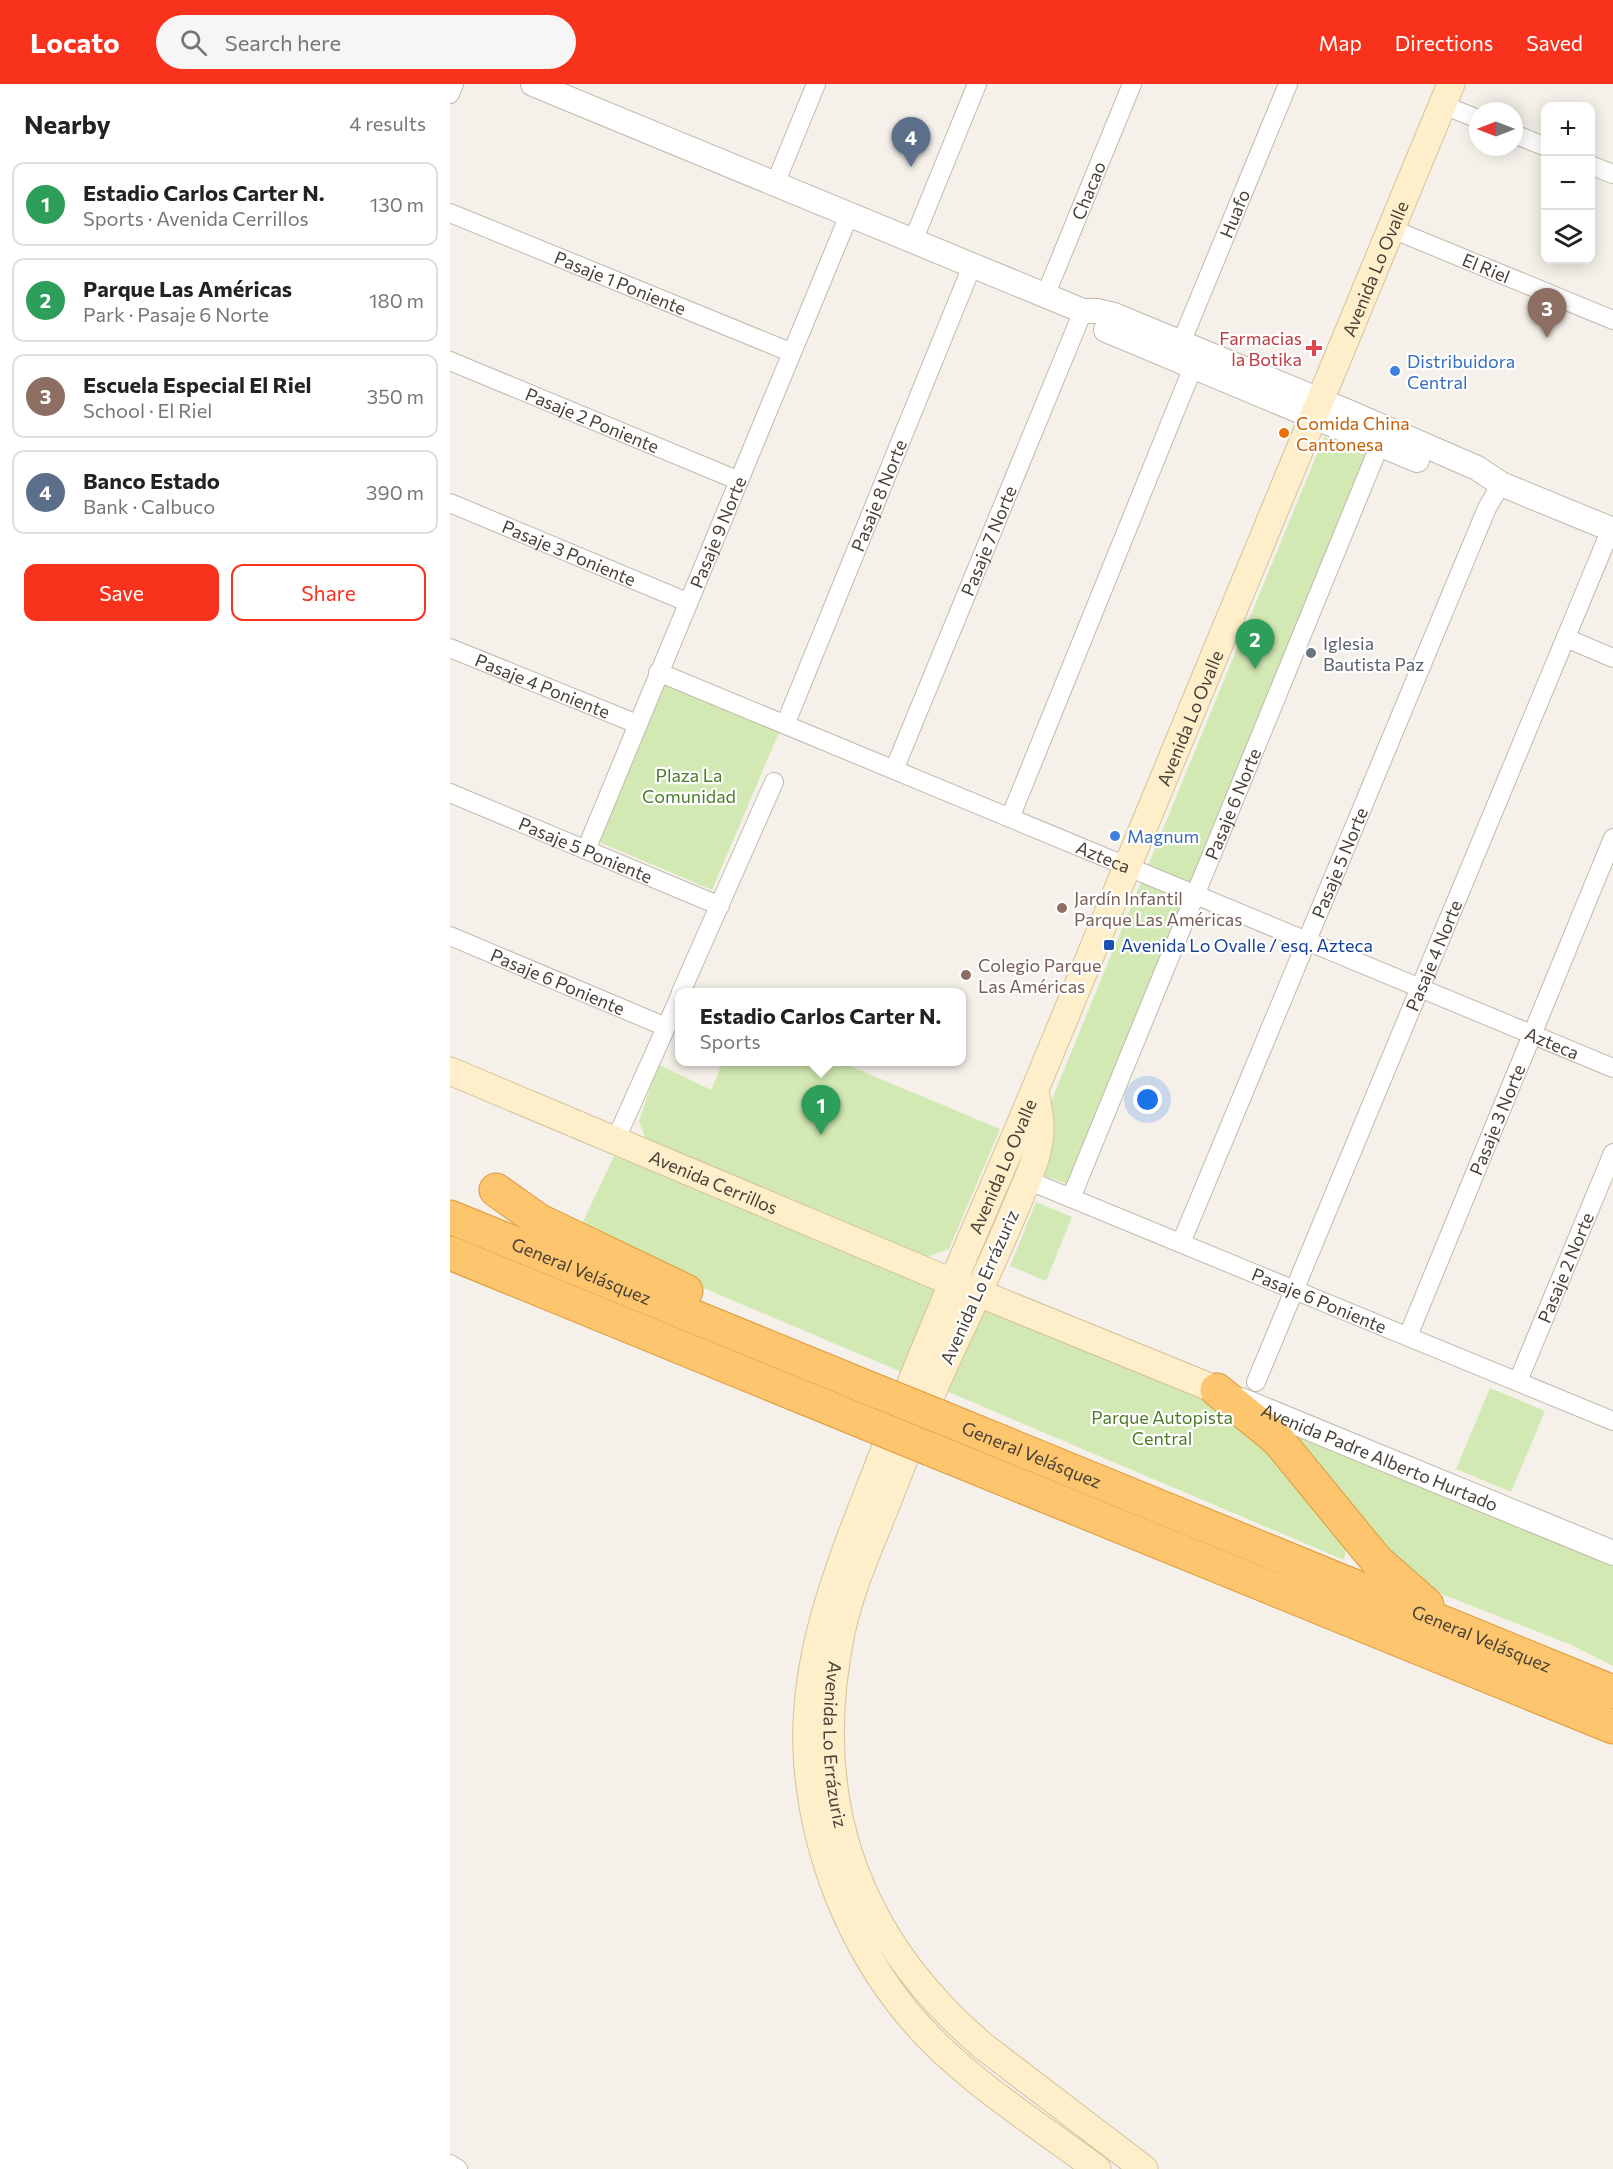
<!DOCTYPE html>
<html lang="en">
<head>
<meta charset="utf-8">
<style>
  body { margin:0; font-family:Commissioner,sans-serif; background:#f6f6f6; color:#222 }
  .controls { position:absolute; right:18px; top:18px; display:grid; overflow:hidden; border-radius:12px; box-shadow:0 3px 15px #0003 }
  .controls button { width:54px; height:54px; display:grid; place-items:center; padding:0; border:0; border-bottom:2px solid #e0e0e0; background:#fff; color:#222; font:30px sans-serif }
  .compass { position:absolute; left:1019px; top:18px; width:54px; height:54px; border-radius:50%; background:#fff; box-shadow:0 3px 15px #0003; rotate:270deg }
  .you { position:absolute; left:698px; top:1016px; width:21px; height:21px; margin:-15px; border:4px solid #fff; border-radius:50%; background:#1a73e8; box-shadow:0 0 0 9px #1a73e833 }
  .badge { display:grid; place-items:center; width:39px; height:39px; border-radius:50%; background:#f9321d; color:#fff; font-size:20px; font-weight:700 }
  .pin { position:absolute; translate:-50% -50px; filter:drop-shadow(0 2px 3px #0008) }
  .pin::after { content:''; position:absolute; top:32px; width:21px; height:18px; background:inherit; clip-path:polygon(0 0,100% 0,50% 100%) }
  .popup { position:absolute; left:225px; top:904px; width:291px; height:78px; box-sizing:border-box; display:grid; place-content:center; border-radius:12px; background:#fff; filter:drop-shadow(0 2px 4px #0005); font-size:20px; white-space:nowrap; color:#767676 }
  .popup b { font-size:22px; color:#222 }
  .popup::after { content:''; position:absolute; left:50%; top:100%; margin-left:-12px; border:12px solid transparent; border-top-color:#fff }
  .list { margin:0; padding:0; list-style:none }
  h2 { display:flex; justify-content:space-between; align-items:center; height:78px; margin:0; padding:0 24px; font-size:26px }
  h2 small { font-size:20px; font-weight:400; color:#767676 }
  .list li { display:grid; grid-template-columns:39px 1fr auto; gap:18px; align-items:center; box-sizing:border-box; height:84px; margin:0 12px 12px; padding:0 12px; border:2px solid #e0e0e0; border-radius:12px }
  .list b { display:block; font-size:22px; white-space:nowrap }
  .list p { margin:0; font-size:20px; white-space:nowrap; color:#767676 }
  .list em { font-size:20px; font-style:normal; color:#767676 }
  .actions { display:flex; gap:12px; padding:18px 24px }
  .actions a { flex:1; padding:14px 0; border:2px solid #f9321d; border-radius:12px; text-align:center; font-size:21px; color:#f9321d }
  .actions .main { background:#f9321d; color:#fff }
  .icon { flex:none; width:33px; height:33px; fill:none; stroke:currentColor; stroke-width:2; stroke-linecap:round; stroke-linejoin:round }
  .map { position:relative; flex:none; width:1163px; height:2085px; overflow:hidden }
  header { display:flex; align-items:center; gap:36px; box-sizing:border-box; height:84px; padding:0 30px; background:#f9321d; color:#fff }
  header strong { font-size:28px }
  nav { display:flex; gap:33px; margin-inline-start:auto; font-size:21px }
  .search { width:420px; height:54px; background:#f6f6f6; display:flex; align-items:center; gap:15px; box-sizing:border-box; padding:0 21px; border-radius:33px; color:#767676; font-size:22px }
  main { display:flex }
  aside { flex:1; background:#fff }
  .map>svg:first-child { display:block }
  .green { fill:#d3e9b3 }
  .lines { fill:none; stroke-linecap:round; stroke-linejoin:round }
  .minor-casing { stroke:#c1b8ac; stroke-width:20 }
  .tertiary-casing { stroke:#c1b8ac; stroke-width:26 }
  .secondary-casing { stroke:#d4c29a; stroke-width:29 }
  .motorway-casing { stroke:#dd993b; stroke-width:35 }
  .minor { stroke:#fff; stroke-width:18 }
  .tertiary { stroke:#fff; stroke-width:24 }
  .secondary { stroke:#feefca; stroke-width:27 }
  .motorway { stroke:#fdc56d; stroke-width:33 }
  .motorway-bridge-casing { stroke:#dd993b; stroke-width:35; stroke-linecap:butt }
  .motorway-bridge { stroke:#fdc56d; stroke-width:33 }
  .health-dot { fill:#e0444e; stroke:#fff; stroke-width:2 }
  .shop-dot { fill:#3f7fe0; stroke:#fff; stroke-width:2 }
  .food-dot { fill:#e8710a; stroke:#fff; stroke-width:2 }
  .worship-dot { fill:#6b7280; stroke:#fff; stroke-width:2 }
  .education-dot { fill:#8d6e63; stroke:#fff; stroke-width:2 }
  .transit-dot { fill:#1a4fb4; stroke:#fff; stroke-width:2 }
  .labels { text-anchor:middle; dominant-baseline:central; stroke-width:4.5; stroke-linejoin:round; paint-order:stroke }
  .street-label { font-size:18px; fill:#494138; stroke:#fff }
  .health-label { font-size:18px; fill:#be3a42; stroke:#fff; text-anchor:end }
  .shop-label { font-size:18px; fill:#366cbe; stroke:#fff; text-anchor:start }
  .food-label { font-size:18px; fill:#c56008; stroke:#fff; text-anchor:start }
  .worship-label { font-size:18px; fill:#5b616d; stroke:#fff; text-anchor:start }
  .park-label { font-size:18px; fill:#4d7b2a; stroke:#fff }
  .education-label { font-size:18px; fill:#785e54; stroke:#fff; text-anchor:start }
  .transit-label { font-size:18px; fill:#164399; stroke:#fff; text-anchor:start }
</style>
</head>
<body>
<header>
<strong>Locato</strong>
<div class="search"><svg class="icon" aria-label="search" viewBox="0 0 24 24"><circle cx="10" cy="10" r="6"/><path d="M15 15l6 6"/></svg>Search here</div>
<nav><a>Map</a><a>Directions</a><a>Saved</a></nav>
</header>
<main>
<aside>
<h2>Nearby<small>4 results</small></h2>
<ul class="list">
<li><span class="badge" style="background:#2e9e5b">1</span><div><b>Estadio Carlos Carter N.</b><p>Sports · Avenida Cerrillos</p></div><em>130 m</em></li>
<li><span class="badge" style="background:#2e9e5b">2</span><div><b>Parque Las Américas</b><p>Park · Pasaje 6 Norte</p></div><em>180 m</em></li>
<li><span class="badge" style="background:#8d6e63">3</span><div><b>Escuela Especial El Riel</b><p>School · El Riel</p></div><em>350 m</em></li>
<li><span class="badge" style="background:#5c6f8a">4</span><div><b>Banco Estado</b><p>Bank · Calbuco</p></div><em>390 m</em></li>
</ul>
<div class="actions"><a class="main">Save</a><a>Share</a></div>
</aside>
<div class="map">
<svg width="1163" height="2085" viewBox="0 0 1163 2085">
  <rect width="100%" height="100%" fill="#f5f1ea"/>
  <!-- green -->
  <g class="green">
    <path d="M 874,353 L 918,372 L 617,1100 L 589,1090 L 595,1032 Z"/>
    <path d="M 216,597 L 330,646 L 262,806 L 149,758 Z"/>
    <path d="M 273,978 L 390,978 L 550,1045 L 499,1165 L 472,1175 L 196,1056 L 189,1037 L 208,980 L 261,1006 Z"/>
    <path d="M 164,1072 L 714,1289 L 790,1331 L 897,1459 L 894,1476 L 223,1191 L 130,1144 Z"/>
    <path d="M 586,1118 L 622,1133 L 596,1197 L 560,1182 Z"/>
    <path d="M 1040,1304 L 1095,1327 L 1061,1408 L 1006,1385 Z"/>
    <path d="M 829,1339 L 1163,1480 L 1163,1582 L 1119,1560 L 994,1511 L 958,1489 Z"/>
  </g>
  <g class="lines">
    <!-- minor casing -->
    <g class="minor-casing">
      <g id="minor">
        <path d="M 0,10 L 4,0"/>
        <path d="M 993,21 L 1028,35"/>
        <path d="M 1064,50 L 1096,63"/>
        <path d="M 1140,81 L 1163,90"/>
        <path d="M 325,100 L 366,0"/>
        <path id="s1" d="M 0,129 L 340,268"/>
        <path id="s2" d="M 942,145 L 1163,236"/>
        <path d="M 463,157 L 527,0"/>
        <path id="s3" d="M 595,212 L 682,0"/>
        <path id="s4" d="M 731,259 L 838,0"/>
        <path id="s5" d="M 0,277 L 287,396"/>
        <path id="s6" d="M 0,419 L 237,518"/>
        <path d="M 1116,554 L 1163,574"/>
        <path id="s7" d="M 0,564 L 187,640"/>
        <path id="s8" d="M 208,588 L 1163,984"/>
        <path id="s9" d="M 335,641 L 522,182"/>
        <path id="s10" d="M 444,686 L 633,227"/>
        <path id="s11" d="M 0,709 L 270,822"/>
        <path d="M 560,734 L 743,283"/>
        <path id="s12" d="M 136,766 L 399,131"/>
        <path id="s13" d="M 0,852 L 216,943"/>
        <path d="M 231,908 L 324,698"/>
        <path d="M 166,1055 L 230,912"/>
        <path id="s14" d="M 577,1096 L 1163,1337"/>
        <path id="s15" d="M 621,1114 L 930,360"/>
        <path id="s16" d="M 731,1159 L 1037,424 L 1051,400"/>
        <path id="s17" d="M 958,1252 L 1163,754"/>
        <path id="s18" d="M 1068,1297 L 1163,1069"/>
        <path id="s19" d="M 806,1298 L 1161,445"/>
        <path d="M 0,2080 L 8,2085"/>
      </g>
    </g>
    <!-- tertiary casing -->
    <g class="tertiary-casing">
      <g id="tertiary">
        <path d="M 83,0 L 633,227 L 647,227 L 664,231 L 896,327 L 1027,384 L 1051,400 L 1163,446"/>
        <path d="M 656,246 L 967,376"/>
        <path id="s20" d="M 791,1316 L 1163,1469"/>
      </g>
    </g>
    <!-- secondary casing -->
    <g class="secondary-casing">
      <g id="secondary">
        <path id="s21" d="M 0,987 L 504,1199 L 767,1306"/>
        <path id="s22" d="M 585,1007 C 587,1018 590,1031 590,1043 C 591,1071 576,1097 566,1123 C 548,1165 530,1206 510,1247 C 483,1304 459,1362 436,1421 C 420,1462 400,1505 391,1549 C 357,1714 405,1853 533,1962 L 694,2085"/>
        <path id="s23" d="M 647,2085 C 583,2037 509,1992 458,1930 C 401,1861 366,1773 358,1684 C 348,1573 394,1471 433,1370 C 480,1246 535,1125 586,1003 C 726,670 863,335 1001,0"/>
      </g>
    </g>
    <!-- motorway casing -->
    <g class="motorway-casing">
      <g id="motorway">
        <path d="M 46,1106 L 88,1136 L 236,1207"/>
        <path id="s24" d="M 0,1133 L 426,1307"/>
        <path d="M 0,1169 L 416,1339"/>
        <path d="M 767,1306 L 828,1356 L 927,1477 L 977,1521"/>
        <path id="s25" d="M 493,1334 L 1163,1608"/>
        <path d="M 480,1365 L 1163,1643"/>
      </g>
    </g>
    <!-- minor -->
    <use href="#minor" class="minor"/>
    <!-- tertiary -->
    <use href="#tertiary" class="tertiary"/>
    <!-- secondary -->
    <use href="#secondary" class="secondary"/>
    <!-- motorway -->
    <use href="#motorway" class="motorway"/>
    <!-- motorway-bridge casing -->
    <g class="motorway-bridge-casing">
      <g id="motorway-bridge">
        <path d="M 426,1307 L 493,1334"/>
        <path d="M 416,1339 L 480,1365"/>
      </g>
    </g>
    <!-- motorway-bridge -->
    <use href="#motorway-bridge" class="motorway-bridge"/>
  </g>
  <!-- markers -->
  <path class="health-dot" d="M861 255h6v6h6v6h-6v6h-6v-6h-6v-6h6z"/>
  <g class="shop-dot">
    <circle cx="945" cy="287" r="6"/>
    <circle cx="665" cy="752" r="6"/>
  </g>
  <circle class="food-dot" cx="834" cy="349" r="6"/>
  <circle class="worship-dot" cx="861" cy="569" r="6"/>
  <g class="education-dot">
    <circle cx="612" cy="824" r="6"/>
    <circle cx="516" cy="891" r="6"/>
  </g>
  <rect class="transit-dot" x="653" y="855" width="12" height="12" rx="3"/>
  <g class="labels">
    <!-- street labels -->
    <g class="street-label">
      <text stroke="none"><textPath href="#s3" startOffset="114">Chacao</textPath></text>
      <text stroke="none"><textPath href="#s4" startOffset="140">Huafo</textPath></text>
      <text stroke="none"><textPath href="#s23" startOffset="2124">Avenida Lo Ovalle</textPath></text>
      <text stroke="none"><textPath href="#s2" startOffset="102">El Riel</textPath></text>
      <text stroke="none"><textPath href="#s1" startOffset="184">Pasaje 1 Poniente</textPath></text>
      <text stroke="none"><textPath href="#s5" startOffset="154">Pasaje 2 Poniente</textPath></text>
      <text stroke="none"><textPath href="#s9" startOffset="248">Pasaje 8 Norte</textPath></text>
      <text stroke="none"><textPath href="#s12" startOffset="344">Pasaje 9 Norte</textPath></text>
      <text stroke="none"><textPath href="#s10" startOffset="248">Pasaje 7 Norte</textPath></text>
      <text stroke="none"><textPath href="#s6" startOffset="129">Pasaje 3 Poniente</textPath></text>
      <text stroke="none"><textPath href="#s7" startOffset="100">Pasaje 4 Poniente</textPath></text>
      <text stroke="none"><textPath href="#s23" startOffset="1638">Avenida Lo Ovalle</textPath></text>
      <text stroke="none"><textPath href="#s15" startOffset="426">Pasaje 6 Norte</textPath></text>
      <text stroke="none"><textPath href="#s11" startOffset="147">Pasaje 5 Poniente</textPath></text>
      <text stroke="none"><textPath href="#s8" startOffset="482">Azteca</textPath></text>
      <text stroke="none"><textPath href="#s16" startOffset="412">Pasaje 5 Norte</textPath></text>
      <text stroke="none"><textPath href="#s19" startOffset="462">Pasaje 4 Norte</textPath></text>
      <text stroke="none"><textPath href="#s13" startOffset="117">Pasaje 6 Poniente</textPath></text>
      <text stroke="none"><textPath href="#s8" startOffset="968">Azteca</textPath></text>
      <text stroke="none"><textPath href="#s17" startOffset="234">Pasaje 3 Norte</textPath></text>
      <text stroke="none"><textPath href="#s23" startOffset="1152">Avenida Lo Ovalle</textPath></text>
      <text stroke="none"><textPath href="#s21" startOffset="286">Avenida Cerrillos</textPath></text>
      <text stroke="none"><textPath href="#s18" startOffset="123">Pasaje 2 Norte</textPath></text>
      <text stroke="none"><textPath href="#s24" startOffset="142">General Velásquez</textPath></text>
      <text transform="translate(529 1203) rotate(-66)">Avenida Lo Errázuriz</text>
      <text stroke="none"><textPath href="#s14" startOffset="316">Pasaje 6 Poniente</textPath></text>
      <text stroke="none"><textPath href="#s25" startOffset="96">General Velásquez</textPath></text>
      <text stroke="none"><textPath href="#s20" startOffset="150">Avenida Padre Alberto Hurtado</textPath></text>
      <text stroke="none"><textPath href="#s25" startOffset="582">General Velásquez</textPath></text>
      <text stroke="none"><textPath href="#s22" startOffset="694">Avenida Lo Errázuriz</textPath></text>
    </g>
    <!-- health labels -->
    <g class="health-label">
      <text x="852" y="254">Farmacias<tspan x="852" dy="21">la Botika</tspan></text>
    </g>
    <!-- shop labels -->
    <g class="shop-label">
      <text x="957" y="277">Distribuidora<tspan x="957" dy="21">Central</tspan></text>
      <text x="677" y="752">Magnum</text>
    </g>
    <!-- food labels -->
    <g class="food-label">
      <text x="846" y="339">Comida China<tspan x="846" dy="21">Cantonesa</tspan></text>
    </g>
    <!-- worship labels -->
    <g class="worship-label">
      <text x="873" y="559">Iglesia<tspan x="873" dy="21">Bautista Paz</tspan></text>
    </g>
    <!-- park labels -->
    <g class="park-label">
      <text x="239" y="691">Plaza La<tspan x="239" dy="21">Comunidad</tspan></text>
      <text x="712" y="1333">Parque Autopista<tspan x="712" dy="21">Central</tspan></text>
    </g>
    <!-- education labels -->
    <g class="education-label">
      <text x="624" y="814">Jardín Infantil<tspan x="624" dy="21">Parque Las Américas</tspan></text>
      <text x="528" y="881">Colegio Parque<tspan x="528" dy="21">Las Américas</tspan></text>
    </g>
    <!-- transit labels -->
    <g class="transit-label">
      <text x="671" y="861">Avenida Lo Ovalle / esq. Azteca</text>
    </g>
  </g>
</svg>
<div class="controls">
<button>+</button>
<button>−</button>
<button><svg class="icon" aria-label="layers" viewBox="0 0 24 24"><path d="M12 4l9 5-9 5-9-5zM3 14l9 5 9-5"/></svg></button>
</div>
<svg class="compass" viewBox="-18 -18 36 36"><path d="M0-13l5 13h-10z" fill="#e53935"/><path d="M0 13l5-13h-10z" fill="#767676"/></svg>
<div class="you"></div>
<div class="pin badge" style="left:371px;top:1051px;background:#2e9e5b">1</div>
<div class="popup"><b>Estadio Carlos Carter N.</b>Sports</div>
<div class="pin badge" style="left:805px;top:585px;background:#2e9e5b">2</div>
<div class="pin badge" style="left:1097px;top:254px;background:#8d6e63">3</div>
<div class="pin badge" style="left:461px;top:83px;background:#5c6f8a">4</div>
</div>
</main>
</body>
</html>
